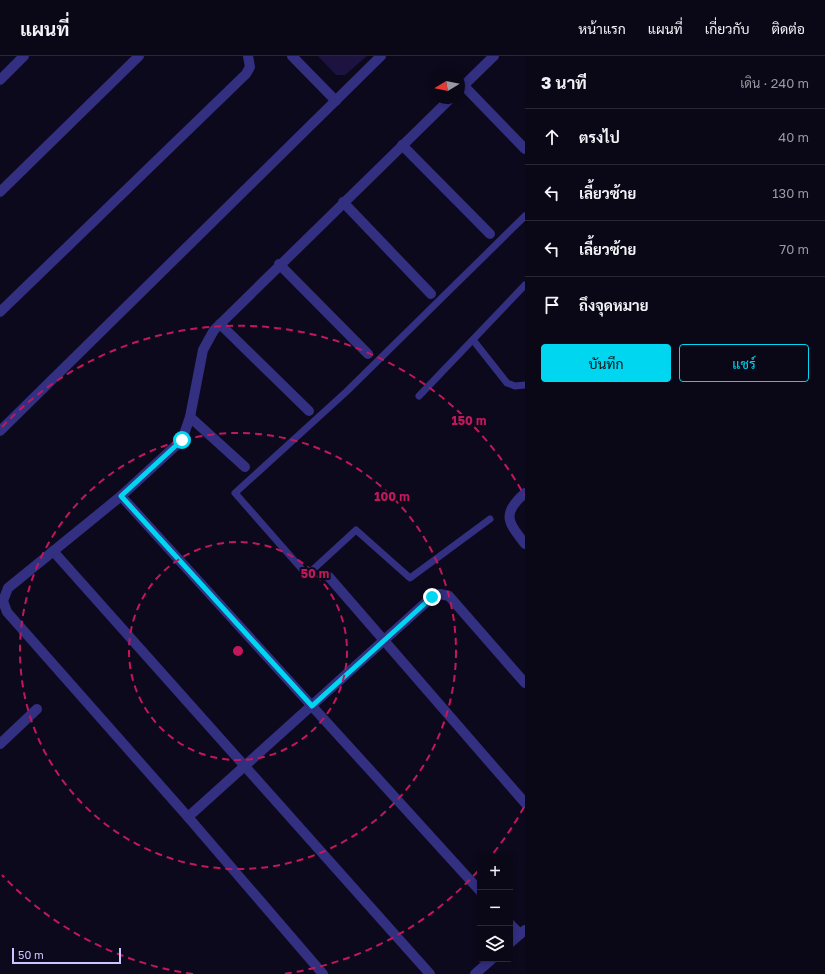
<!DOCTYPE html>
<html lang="th">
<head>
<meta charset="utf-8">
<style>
  body { margin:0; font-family:"Golos Text",Sarabun,sans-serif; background:#13101f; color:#f1f3f6 }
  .controls { position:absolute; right:12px; bottom:12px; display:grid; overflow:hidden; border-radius:4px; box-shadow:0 2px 6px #0003 }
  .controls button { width:36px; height:36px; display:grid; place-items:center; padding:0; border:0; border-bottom:1px solid #2a2835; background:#0a0716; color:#f1f3f6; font:20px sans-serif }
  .compass { position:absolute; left:429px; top:12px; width:36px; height:36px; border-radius:50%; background:#0a0716; box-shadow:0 2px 6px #0003; rotate:260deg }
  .scale { position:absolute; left:12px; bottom:10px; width:109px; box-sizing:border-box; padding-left:4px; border:2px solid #ccc5ff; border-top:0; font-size:11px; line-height:14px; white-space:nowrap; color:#ccc5ff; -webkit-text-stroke:3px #0d091d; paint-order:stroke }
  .stop { position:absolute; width:12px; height:12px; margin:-9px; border:3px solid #00d6f0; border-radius:50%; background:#fff }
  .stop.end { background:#00d6f0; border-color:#fff; box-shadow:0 1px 4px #0008 }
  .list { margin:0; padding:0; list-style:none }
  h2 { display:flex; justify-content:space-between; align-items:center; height:52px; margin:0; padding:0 16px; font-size:17px }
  h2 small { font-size:13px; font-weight:400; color:#9999a1 }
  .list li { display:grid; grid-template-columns:26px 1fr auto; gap:12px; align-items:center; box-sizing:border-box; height:56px; padding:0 16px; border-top:1px solid #2a2835 }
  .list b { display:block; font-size:15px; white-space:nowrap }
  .list em { font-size:13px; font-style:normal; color:#9999a1 }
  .actions { display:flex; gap:8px; padding:12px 16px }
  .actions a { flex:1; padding:9px 0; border:1px solid #00d6f0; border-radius:4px; text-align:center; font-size:14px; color:#00d6f0 }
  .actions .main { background:#00d6f0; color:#111 }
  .icon { flex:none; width:22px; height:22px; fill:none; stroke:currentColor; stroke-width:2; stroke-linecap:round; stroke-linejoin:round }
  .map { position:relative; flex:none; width:525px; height:918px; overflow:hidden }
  header { display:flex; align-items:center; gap:24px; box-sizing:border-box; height:56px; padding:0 20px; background:#0a0716; border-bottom:1px solid #2a2835 }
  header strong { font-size:19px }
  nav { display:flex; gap:22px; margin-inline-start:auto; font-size:14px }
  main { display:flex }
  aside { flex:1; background:#0a0716 }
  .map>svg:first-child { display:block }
  .building { fill:#1d1340 }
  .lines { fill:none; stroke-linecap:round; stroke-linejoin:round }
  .service { stroke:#332f81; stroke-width:7 }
  .minor { stroke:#332f81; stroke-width:10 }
  .route { stroke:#00d6f0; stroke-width:5 }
  .ring { fill:none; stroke:#c2185b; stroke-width:2; stroke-dasharray:7 5 }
  .centre { fill:#c2185b; stroke:#0d091d; stroke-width:2 }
  .ring-label { font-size:12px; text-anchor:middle; font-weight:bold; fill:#c2185b; stroke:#0d091d; stroke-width:4; stroke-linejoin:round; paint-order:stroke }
</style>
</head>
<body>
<header>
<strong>แผนที่</strong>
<nav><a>หน้าแรก</a><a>แผนที่</a><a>เกี่ยวกับ</a><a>ติดต่อ</a></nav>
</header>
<main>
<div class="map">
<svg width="525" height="918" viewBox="0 0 525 918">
  <rect width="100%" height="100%" fill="#0d091d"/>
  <!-- building -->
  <path class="building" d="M 318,0 L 367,0 L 345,19 L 336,19 Z"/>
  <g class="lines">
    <!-- service -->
    <g class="service">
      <path d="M 473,284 L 507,327 L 515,330 L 525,329"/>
      <path d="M 419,340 L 525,229"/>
      <path d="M 490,463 L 410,522 L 356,474 L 307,519 L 235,437 L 346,336 L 525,160"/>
    </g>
    <!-- minor -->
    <g class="minor">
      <path d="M 292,0 L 336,45"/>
      <path d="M 0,24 L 24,0"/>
      <path d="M 464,30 L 525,93"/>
      <path d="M 459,34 L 494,0"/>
      <path d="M 402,89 L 490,178"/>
      <path d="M 0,136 L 139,0"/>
      <path d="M 343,146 L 431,238"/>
      <path d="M 279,208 L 368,298"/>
      <path d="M 0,256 L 246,18 L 250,11 L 248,0"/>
      <path d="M 220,268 L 309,355"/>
      <path d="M 190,361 L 245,411"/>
      <path d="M 0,375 L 381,0"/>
      <path d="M 525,437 C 501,458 508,466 525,488"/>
      <path d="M 121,440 L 480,835"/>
      <path d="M 53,495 L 430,918"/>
      <path d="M 329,521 L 525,747"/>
      <path d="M 0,688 L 37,653"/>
      <path d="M 188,761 L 432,541 L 440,538 L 449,540 L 525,627"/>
      <path d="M 510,868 L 520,878"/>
      <path d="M 510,887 L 525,874"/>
      <path d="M 323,918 L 188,761 L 7,556 L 3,545 L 8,532 L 121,440 L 182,384 L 190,361 L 203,294 L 214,274 L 451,42"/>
      <path d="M 475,918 L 492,903"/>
    </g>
  </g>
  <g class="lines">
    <!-- route -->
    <path class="route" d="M 182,384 L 121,440 L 312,650 L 432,541"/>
  </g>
  <!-- distance rings -->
  <g class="ring">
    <circle cx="238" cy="595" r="109"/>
    <circle cx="238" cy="595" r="218"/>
    <path d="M524 751A326 326 0 0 1 491 800M478 815A326 326 0 0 1 283 918M193 918A326 326 0 0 1 2 819M2 371A326 326 0 0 1 524 439"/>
  </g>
  <circle cx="238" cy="595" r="6" class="centre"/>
  <g class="ring-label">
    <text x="469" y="369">150 m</text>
    <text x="392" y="445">100 m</text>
    <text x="315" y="522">50 m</text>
  </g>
</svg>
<div class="controls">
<button>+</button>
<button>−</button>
<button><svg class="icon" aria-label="layers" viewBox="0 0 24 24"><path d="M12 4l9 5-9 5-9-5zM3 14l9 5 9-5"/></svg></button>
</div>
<svg class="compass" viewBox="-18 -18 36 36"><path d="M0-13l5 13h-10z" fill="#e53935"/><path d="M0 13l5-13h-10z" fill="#9999a1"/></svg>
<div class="scale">50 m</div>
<div class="stop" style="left:182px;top:384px"></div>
<div class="stop end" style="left:432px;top:541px"></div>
</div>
<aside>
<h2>3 นาที<small>เดิน · 240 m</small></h2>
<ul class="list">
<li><svg class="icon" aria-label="ahead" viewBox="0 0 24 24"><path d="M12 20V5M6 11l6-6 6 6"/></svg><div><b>ตรงไป</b></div><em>40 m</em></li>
<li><svg class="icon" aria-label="left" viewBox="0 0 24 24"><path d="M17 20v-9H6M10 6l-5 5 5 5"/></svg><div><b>เลี้ยวซ้าย</b></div><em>130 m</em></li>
<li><svg class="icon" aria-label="left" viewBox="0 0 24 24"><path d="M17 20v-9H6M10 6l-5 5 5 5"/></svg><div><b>เลี้ยวซ้าย</b></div><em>70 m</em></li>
<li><svg class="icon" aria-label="arrive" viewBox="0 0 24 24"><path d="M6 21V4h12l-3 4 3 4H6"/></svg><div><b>ถึงจุดหมาย</b></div></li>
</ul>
<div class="actions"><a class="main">บันทึก</a><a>แชร์</a></div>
</aside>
</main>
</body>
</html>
